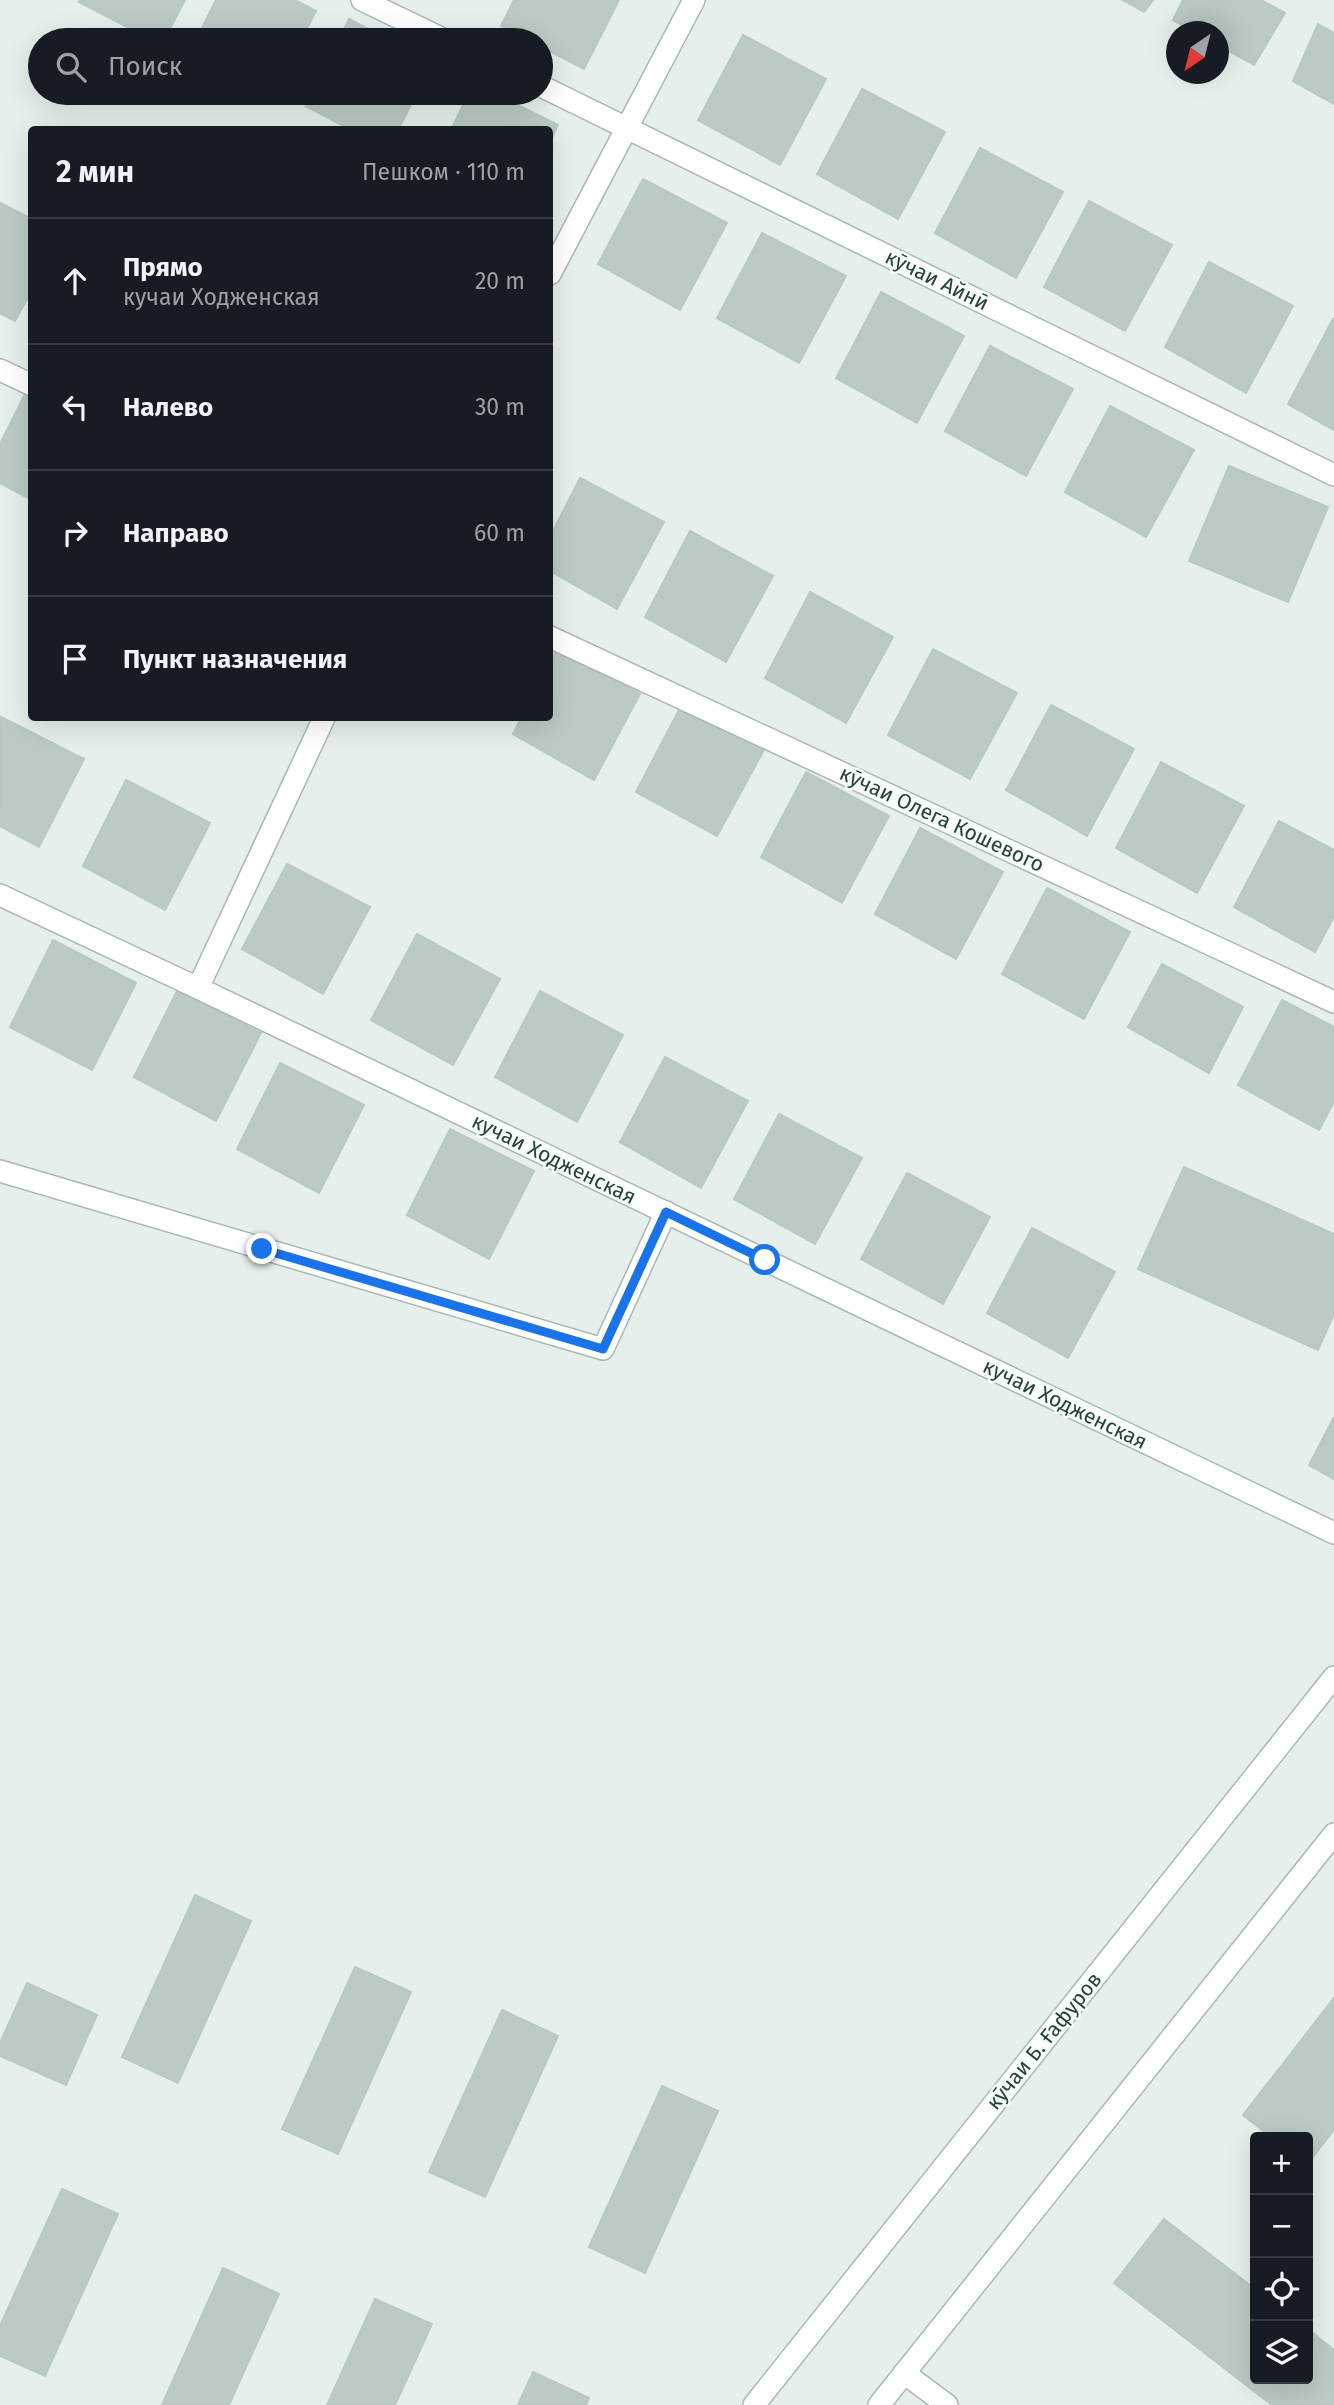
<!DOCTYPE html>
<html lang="ru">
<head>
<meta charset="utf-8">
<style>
  body { margin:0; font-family:"Fira Sans",sans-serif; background:#242831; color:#f1f3f6 }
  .controls { position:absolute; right:21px; bottom:21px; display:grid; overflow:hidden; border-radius:7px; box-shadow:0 7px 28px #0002 }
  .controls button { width:63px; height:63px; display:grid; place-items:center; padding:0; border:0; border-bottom:2px solid #363941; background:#171b24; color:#f1f3f6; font:35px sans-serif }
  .compass { position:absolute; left:1166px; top:21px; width:63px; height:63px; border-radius:50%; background:#171b24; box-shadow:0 7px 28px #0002; rotate:215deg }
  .stop { position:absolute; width:21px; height:21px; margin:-16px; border:5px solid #1a73e8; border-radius:50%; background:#fff }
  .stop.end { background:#1a73e8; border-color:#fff; box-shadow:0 2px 7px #0008 }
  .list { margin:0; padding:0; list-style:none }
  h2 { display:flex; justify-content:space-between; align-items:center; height:91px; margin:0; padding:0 28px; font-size:30px }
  h2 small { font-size:23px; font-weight:400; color:#9ea1a6 }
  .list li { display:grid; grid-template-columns:46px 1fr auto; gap:21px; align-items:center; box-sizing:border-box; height:126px; padding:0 28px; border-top:2px solid #363941 }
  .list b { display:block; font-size:26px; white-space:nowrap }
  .list p { margin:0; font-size:23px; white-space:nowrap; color:#9ea1a6 }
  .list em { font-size:23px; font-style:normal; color:#9ea1a6 }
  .icon { flex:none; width:38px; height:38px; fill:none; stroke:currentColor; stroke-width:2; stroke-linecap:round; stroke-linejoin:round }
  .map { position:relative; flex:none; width:1334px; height:2405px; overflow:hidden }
  .search { position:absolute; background:#171b24; box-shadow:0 7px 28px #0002; left:28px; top:28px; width:525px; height:77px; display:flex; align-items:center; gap:18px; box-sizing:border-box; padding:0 24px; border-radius:38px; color:#9ea1a6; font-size:26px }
  .panel { position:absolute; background:#171b24; box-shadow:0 7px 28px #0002; left:28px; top:126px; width:525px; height:595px; border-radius:7px }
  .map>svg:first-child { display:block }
  .building { fill:#bbcac4; stroke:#b8c9c2; stroke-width:2 }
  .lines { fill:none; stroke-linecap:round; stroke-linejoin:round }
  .minor-casing { stroke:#a8b8b2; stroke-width:24 }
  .secondary-casing { stroke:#a4bbb3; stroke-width:24 }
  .minor { stroke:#fff; stroke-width:21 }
  .secondary { stroke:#fff; stroke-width:21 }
  .route { stroke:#1a73e8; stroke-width:9 }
  .labels { text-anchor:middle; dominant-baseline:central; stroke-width:5; stroke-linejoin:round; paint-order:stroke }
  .street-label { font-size:21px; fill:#24423a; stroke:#f7fbf9 }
</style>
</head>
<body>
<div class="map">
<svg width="1334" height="2405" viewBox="0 0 1334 2405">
  <rect width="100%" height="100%" fill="#e6efeb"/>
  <!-- building -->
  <g class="building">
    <path d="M 80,0 L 185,0 L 164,40 L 152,40 L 79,2 Z"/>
    <path d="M 216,0 L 295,0 L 316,11 L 301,40 L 196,40 Z"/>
    <path d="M 514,0 L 619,0 L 584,69 L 541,47 L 541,40 L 529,40 L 501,26 Z"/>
    <path d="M 1123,0 L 1153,0 L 1144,12 Z"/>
    <path d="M 1183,0 L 1261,0 L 1285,13 L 1254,65 L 1218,45 L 1218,32 L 1194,32 L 1173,20 Z"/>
    <path d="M 349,19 L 390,40 L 339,40 Z"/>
    <path d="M 1318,24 L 1334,33 L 1334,104 L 1293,81 Z"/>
    <path d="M 743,35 L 826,79 L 780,165 L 698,120 Z"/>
    <path d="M 862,89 L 945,132 L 898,219 L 817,174 Z"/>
    <path d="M 312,93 L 417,93 L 398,130 L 351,130 L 306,106 Z"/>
    <path d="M 469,93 L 494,93 L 558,125 L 550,142 L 550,130 L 451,130 Z"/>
    <path d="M 980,148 L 1063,192 L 1016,278 L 935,233 Z"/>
    <path d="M 643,179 L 727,223 L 680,310 L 598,264 Z"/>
    <path d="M 1089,201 L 1172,245 L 1125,331 L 1044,287 Z"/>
    <path d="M 0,203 L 32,219 L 32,290 L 15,321 L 0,313 Z"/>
    <path d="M 762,233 L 846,276 L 799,363 L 717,318 Z"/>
    <path d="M 1209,262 L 1293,306 L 1246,393 L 1165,347 Z"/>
    <path d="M 881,292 L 964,336 L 917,423 L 836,378 Z"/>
    <path d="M 1333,319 L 1334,319 L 1334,430 L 1288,404 Z"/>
    <path d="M 990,346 L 1073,389 L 1026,476 L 945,431 Z"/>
    <path d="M 28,388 L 32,390 L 32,500 L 0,483 L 0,444 Z"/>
    <path d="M 1110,406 L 1194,450 L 1146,537 L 1065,492 Z"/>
    <path d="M 1229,466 L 1328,507 L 1288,602 L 1189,561 Z"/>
    <path d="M 580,478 L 664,522 L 617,609 L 550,571 L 550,537 Z"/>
    <path d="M 690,531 L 773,576 L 726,662 L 645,617 Z"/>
    <path d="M 810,592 L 893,637 L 846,723 L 765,678 Z"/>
    <path d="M 557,649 L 640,694 L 594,780 L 513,734 L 521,718 L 550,718 L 550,664 Z"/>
    <path d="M 933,649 L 1017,693 L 970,779 L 888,735 Z"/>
    <path d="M 1051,705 L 1134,749 L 1087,836 L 1006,790 Z"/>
    <path d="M 681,706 L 764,750 L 717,836 L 636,792 Z"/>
    <path d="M 1,717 L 84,759 L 39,847 L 0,826 Z"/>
    <path d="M 1161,762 L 1244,806 L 1197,893 L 1116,848 Z"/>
    <path d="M 806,772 L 889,816 L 842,903 L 761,857 Z"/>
    <path d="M 126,780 L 210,823 L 165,910 L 83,866 Z"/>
    <path d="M 1279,821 L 1334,850 L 1334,917 L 1315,952 L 1234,907 Z"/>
    <path d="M 920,828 L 1003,872 L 956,959 L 875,914 Z"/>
    <path d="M 287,864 L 370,907 L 323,994 L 242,949 Z"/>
    <path d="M 1047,888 L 1130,932 L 1084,1019 L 1002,974 Z"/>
    <path d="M 417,934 L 500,979 L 453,1065 L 371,1020 Z"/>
    <path d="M 53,940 L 136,983 L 92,1070 L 10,1027 Z"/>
    <path d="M 1162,964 L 1243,1007 L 1209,1073 L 1128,1027 Z"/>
    <path d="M 177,991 L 261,1033 L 216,1121 L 134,1077 Z"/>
    <path d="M 540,991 L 623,1035 L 577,1122 L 495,1077 Z"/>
    <path d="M 1282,1000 L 1334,1027 L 1334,1102 L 1319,1130 L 1238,1085 Z"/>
    <path d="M 665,1057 L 748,1101 L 701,1188 L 620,1142 Z"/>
    <path d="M 280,1063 L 364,1105 L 319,1193 L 237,1149 Z"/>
    <path d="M 779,1114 L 862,1158 L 815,1244 L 734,1199 Z"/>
    <path d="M 450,1129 L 534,1171 L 489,1259 L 407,1215 Z"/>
    <path d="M 1184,1167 L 1334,1234 L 1334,1314 L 1318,1350 L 1138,1269 Z"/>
    <path d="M 907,1173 L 990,1217 L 943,1304 L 861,1259 Z"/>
    <path d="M 1032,1228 L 1115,1272 L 1068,1358 L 987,1313 Z"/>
    <path d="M 1334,1417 L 1334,1479 L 1309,1465 Z"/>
    <path d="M 195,1895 L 251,1921 L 178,2083 L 122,2057 Z"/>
    <path d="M 355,1967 L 411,1992 L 338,2154 L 282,2129 Z"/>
    <path d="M 27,1983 L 97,2015 L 66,2085 L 0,2056 L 0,2043 Z"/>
    <path d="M 1334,1998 L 1334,2130 L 1308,2163 L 1308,2137 L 1271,2137 L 1243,2115 Z"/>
    <path d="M 502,2010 L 558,2036 L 485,2197 L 429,2172 Z"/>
    <path d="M 662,2086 L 718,2111 L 645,2273 L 589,2247 Z"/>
    <path d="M 62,2189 L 118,2214 L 45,2376 L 0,2356 L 0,2326 Z"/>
    <path d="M 1164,2219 L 1255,2289 L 1255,2379 L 1308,2379 L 1308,2329 L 1334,2350 L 1334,2405 L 1272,2405 L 1114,2283 Z"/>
    <path d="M 223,2268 L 279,2294 L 229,2405 L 162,2405 Z"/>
    <path d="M 375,2299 L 432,2324 L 395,2405 L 327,2405 Z"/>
    <path d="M 533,2372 L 589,2398 L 586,2405 L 518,2405 Z"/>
  </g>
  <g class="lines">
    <!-- minor casing -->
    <g class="minor-casing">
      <g id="minor">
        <path d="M 362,0 L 445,40"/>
        <path d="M 541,86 L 1334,475"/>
        <path d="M 550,274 L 694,0"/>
        <path d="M 0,370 L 32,385"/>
        <path d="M 550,637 L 1334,1002"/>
        <path d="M 0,895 L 198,988 L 1334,1533"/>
        <path d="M 198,988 L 324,718"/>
        <path d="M 0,1171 L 603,1349 L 666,1212"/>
        <path d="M 904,2373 L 947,2405"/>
      </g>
    </g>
    <!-- secondary casing -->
    <g class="secondary-casing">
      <g id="secondary">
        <path d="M 754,2405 L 1334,1677"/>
        <path d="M 879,2405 L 1334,1834"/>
      </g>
    </g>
    <!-- minor -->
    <use href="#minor" class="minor"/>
    <!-- secondary -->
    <use href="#secondary" class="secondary"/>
  </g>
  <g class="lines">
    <!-- route -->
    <path class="route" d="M 262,1249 L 603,1349 L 666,1212 L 765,1260"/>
  </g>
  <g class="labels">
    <!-- street labels -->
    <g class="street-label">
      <text transform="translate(937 280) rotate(26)">кӯчаи Айнӣ</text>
      <text transform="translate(942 819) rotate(25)">кӯчаи Олега Кошевого</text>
      <text transform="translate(554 1159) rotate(26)">кучаи Ходженская</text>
      <text transform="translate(1065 1404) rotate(26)">кучаи Ходженская</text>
      <text transform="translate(1044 2041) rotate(-51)">кӯчаи Б. Ғафуров</text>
    </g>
  </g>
</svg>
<div class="controls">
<button>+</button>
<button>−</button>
<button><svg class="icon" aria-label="locate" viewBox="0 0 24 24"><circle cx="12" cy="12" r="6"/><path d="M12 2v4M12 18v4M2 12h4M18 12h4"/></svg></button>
<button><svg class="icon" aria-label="layers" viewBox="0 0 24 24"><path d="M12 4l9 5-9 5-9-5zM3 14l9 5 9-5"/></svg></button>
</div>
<svg class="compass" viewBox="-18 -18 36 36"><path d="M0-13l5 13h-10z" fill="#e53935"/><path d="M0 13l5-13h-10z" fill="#9ea1a6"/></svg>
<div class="stop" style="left:765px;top:1260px"></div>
<div class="stop end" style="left:262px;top:1249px"></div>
<div class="search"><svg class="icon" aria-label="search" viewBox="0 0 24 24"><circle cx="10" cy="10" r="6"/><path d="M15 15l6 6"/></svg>Поиск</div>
<section class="panel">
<h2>2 мин<small>Пешком · 110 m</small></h2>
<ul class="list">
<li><svg class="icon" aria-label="ahead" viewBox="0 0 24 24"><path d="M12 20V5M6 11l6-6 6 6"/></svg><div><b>Прямо</b><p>кучаи Ходженская</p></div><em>20 m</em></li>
<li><svg class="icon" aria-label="left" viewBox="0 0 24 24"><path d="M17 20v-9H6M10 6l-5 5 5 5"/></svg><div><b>Налево</b></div><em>30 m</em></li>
<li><svg class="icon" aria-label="right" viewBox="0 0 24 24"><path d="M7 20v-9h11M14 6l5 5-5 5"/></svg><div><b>Направо</b></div><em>60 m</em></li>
<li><svg class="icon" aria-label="arrive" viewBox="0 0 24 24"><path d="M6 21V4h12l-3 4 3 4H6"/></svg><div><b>Пункт назначения</b></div></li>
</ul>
</section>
</div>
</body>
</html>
